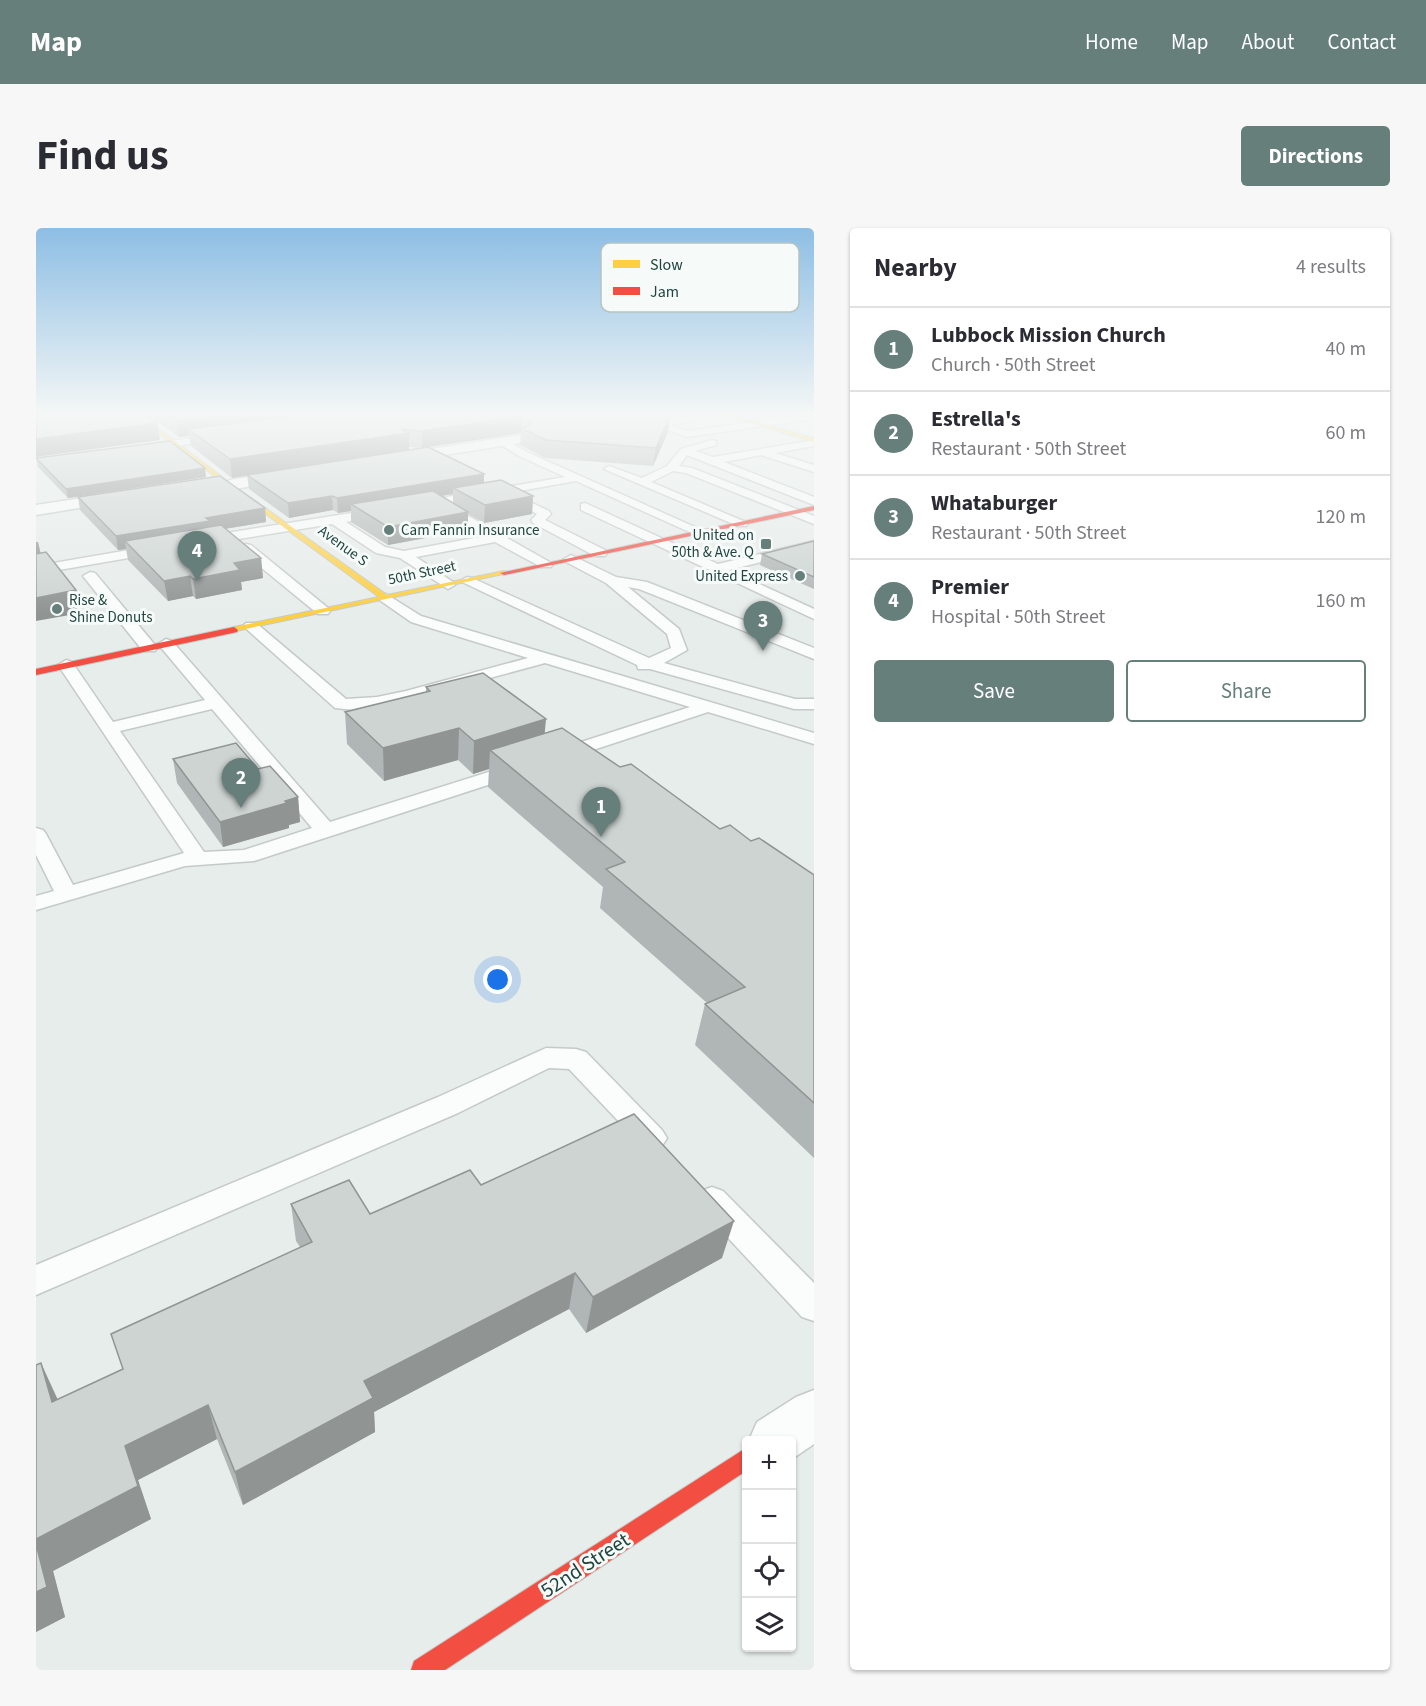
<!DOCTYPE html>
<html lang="en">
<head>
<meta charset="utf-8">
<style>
  body { margin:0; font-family:"Source Sans 3",sans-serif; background:#f7f7f7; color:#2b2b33 }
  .controls { position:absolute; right:18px; bottom:18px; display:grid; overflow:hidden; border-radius:6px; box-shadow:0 2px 4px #0004 }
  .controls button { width:54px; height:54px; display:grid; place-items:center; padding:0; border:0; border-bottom:2px solid #e1e1e2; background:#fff; color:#2b2b33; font:30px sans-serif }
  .you { position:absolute; left:462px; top:752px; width:21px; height:21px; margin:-15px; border:4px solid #fff; border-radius:50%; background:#1a73e8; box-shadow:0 0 0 9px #1a73e833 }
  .badge { display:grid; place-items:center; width:39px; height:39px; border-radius:50%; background:#667f7b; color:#fff; font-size:20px; font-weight:700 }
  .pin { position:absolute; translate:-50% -50px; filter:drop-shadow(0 2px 3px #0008) }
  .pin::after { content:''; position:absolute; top:32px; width:21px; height:18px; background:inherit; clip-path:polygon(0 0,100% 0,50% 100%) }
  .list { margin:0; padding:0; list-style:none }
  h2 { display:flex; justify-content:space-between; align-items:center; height:78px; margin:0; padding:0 24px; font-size:26px }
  h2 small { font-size:20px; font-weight:400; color:#7c7c81 }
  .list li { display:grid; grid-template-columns:39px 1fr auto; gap:18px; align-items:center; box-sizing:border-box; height:84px; padding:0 24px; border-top:2px solid #e1e1e2 }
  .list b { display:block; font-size:22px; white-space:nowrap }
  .list p { margin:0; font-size:20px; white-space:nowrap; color:#7c7c81 }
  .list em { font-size:20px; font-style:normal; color:#7c7c81 }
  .actions { display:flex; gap:12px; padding:18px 24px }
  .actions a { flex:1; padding:14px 0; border:2px solid #667f7b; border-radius:6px; text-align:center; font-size:21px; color:#667f7b }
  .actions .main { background:#667f7b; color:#fff }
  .icon { flex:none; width:33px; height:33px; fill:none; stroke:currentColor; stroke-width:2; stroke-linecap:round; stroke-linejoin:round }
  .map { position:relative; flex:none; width:778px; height:1442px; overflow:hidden; border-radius:6px }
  header { display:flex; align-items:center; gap:36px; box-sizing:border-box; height:84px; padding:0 30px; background:#667f7b; color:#fff }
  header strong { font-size:28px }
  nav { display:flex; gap:33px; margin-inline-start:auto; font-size:21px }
  .intro { display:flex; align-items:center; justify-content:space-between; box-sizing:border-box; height:144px; padding:0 36px }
  h1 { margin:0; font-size:42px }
  .button { padding:15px 27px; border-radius:6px; background:#667f7b; color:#fff; font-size:21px; font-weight:700 }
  main { display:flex; gap:36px; padding:0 36px }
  aside { flex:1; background:#fff; border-radius:6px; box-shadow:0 2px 4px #0004 }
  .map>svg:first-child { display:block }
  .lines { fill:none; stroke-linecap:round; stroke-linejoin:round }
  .lane-casing { stroke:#c4cac8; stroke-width:3 }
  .street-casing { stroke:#c4cac8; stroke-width:3 }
  .slow-casing { stroke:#c2cbc9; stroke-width:2 }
  .jam-casing { stroke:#c2cbc9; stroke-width:2 }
  .lane { fill:#fbfcfc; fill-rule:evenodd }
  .street { fill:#fbfcfc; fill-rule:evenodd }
  .slow { fill:#ffcf43; fill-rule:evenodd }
  .jam { fill:#f24e42; fill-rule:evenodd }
  .wall { fill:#b0b6b5; fill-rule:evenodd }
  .shaded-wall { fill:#909493 }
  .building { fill:#cdd4d2; stroke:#909493; stroke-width:1.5 }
  .poi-dot { fill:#667f7b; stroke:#f6fbf9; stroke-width:2 }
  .labels { text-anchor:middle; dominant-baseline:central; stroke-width:6; stroke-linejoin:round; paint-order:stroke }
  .far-poi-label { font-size:15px; fill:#21443f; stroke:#f6fbf9; text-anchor:start }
  .far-street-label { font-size:15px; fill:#21443f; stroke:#f6fbf9 }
  .near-street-label { font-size:21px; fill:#21443f; stroke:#f6fbf9 }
  .key { fill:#f6fbf9; stroke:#b6c4c1; stroke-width:1.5 }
  .key-label { font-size:16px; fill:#21443f }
</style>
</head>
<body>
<header>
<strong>Map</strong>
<nav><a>Home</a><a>Map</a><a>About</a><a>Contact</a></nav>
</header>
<div class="intro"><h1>Find us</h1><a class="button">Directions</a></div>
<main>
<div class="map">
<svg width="778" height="1442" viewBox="0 0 778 1442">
  <rect width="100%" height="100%" fill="#e7edeb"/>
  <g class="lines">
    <!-- lane casing -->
    <g class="lane-casing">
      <g id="lane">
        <path d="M 673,185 L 692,185 L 634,197 L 652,203 L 778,185 L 778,191 L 651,209 L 617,196 L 622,193 Z"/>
        <path d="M 185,206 L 190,209 L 189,211 L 113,222 L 108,219 L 113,216 Z"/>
        <path d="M 468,211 L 491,224 L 670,304 L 664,308 L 660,307 L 540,253 L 411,276 L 517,336 L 515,339 L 505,339 L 459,314 L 380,329 L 417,354 L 419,357 L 412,361 L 364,330 L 340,325 L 296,296 L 165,317 L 159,313 L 165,309 L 347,280 L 351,281 L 351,287 L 310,294 L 349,319 L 368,323 L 449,308 L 399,278 L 381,282 L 375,278 L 381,274 L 529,249 L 483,228 L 464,216 L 463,214 Z"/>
        <path d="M 676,212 L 680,213 L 680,217 L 659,223 L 677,229 L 778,212 L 778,218 L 739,225 L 778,237 L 778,244 L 725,227 L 688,234 L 778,269 L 778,277 L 651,227 L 643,238 L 656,240 L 778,288 L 778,296 L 650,245 L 637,243 L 615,254 L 712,295 L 710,298 L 702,298 L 568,241 L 573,238 L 606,250 L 631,238 L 645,221 Z"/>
        <path d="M 485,265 L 491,268 L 488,271 L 513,283 L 515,286 L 509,292 L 569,322 L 571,325 L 569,328 L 559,328 L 497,295 L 495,292 L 501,286 L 470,269 L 472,267 Z"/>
        <path d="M 549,275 L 682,336 L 778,313 L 778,321 L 693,342 L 778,381 L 778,391 L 545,282 L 545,276 Z"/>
        <path d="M 210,316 L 215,317 L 292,380 L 294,383 L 292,386 L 282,386 L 205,323 L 203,320 Z"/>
        <path d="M 122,317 L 127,318 L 129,321 L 127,324 L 0,346 L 0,338 Z"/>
        <path d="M 535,327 L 580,349 L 611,354 L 778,420 L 778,431 L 603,361 L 592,359 L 643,401 L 651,422 L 628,435 L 759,471 L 778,471 L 778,481 L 758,481 L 614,441 L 602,441 L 601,437 L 424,353 L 431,349 L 436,350 L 613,430 L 635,420 L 631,406 L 570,355 L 530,334 L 528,331 Z"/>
        <path d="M 54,344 L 59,345 L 119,417 L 121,420 L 119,423 L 107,423 L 47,348 Z"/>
        <path d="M 350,366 L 385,388 L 778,505 L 778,516 L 672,484 L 521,534 L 514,532 L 512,528 L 514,524 L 654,479 L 509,435 L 370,473 L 318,482 L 299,480 L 207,398 L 210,395 L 220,395 L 310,471 L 341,469 L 370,463 L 492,430 L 375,394 L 345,373 L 343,370 L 345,367 Z"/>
        <path d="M 130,411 L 136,413 L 294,594 L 475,537 L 489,537 L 492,541 L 489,545 L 218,633 L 149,638 L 0,682 L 0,668 L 18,663 L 0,627 L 0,600 L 7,602 L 10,606 L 37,657 L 148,625 L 22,437 L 30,432 L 36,434 L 77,494 L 169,472 L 122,416 ZM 176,481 L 276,600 L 208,622 L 168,624 L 84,503 Z"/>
        <path d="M 510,820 L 540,821 L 550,824 L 626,902 L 631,910 L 626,918 L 616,921 L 606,918 L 533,841 L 513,840 L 422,885 L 0,1067 L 0,1037 L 402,869 Z"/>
        <path d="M 676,959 L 687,963 L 778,1055 L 778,1093 L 766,1089 L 665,981 L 661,972 L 665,963 Z"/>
      </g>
    </g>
    <!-- street casing -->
    <g class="street-casing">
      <g id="street">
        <path d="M 486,207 L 493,211 L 491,214 L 357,235 L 350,231 L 357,227 Z"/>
        <path d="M 256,242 L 264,247 L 261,250 L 194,262 L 186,257 L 194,252 Z"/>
        <path d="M 86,264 L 92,266 L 94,269 L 92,272 L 0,287 L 0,277 Z"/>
        <path d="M 778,1162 L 778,1216 L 756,1231 L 756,1212 L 713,1212 L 721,1194 L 760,1169 Z"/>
      </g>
    </g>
    <!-- slow casing -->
    <g class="slow-casing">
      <g id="slow">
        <path d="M 97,185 L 102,185 L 190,252 L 351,367 L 468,343 L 472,345 L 195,404 L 194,402 L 198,399 L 343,369 L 186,254 Z"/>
        <path d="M 682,185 L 689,185 L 778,210 L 778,214 Z"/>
      </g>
    </g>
    <!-- jam casing -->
    <g class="jam-casing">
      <g id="jam">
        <path d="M 778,278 L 778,282 L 468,347 L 464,345 Z"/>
        <path d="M 198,399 L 202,402 L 201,404 L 0,447 L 0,441 Z"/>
        <path d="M 710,1220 L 710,1243 L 409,1442 L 375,1442 L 378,1433 Z"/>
      </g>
    </g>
    <!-- lane -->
    <use href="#lane" class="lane"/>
    <!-- street -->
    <use href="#street" class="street"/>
    <!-- slow -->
    <use href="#slow" class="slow"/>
    <!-- jam -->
    <use href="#jam" class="jam"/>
  </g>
  <!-- wall -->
  <g class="wall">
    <path d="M 109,185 L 640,185 L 639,188 L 634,189 L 632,204 L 617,238 L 509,230 L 484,217 L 485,205 L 393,219 L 448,246 L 448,254 L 497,268 L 496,286 L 448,295 L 432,286 L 432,302 L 352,317 L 315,294 L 315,283 L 302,285 L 297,282 L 253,290 L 213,261 L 211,247 L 244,242 L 196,250 L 155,218 L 153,208 L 143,209 ZM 373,219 L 385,220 L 373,222 ZM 417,266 L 417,275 L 405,268 Z"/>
    <path d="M 0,230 L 170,249 L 32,270 L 2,239 Z"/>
    <path d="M 42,269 L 229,280 L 230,294 L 189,301 L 225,330 L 227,350 L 205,354 L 206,362 L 160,371 L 157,368 L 132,373 L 92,332 L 90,321 L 82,322 L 44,282 Z"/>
    <path d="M 778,313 L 778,361 L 724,337 L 726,326 Z"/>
    <path d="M 390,459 L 509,505 L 584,539 L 684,601 L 715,613 L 778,647 L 778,930 L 659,817 L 669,776 L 671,775 L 564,680 L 567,659 L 452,559 L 453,541 L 437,546 L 422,532 L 348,553 L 311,516 L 309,484 L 390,464 Z"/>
    <path d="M 137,531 L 222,541 L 262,569 L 264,594 L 253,597 L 253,600 L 187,619 L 141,555 Z"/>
    <path d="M 445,957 L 686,1030 L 550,1105 L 533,1081 L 338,1184 L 339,1204 L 207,1277 L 181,1211 L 102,1252 L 115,1291 L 17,1343 L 29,1389 L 0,1404 L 0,1137 L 22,1172 L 87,1141 L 264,1019 L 260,1013 L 255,976 L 334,986 Z"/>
  </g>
  <!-- shaded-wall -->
  <g class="shaded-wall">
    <path d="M 204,185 L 328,185 L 152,201 L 153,208 L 143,209 L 141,193 Z"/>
    <path d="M 616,185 L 640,185 L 639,188 L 634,189 L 632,204 L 617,238 L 620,220 Z"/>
    <path d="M 487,188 L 486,201 L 485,200 L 485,205 L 386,220 L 386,203 Z"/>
    <path d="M 121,195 L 124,212 L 0,229 L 0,211 Z"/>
    <path d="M 373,205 L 373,222 L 196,250 L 194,231 Z"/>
    <path d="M 169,240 L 170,249 L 32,270 L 30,261 Z"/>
    <path d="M 448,246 L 448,260 L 417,260 L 417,266 L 323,281 L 315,276 L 315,283 L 302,285 L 301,270 Z"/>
    <path d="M 296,268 L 297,282 L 253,290 L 252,275 Z"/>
    <path d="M 497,268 L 496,286 L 448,295 L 449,277 Z"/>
    <path d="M 229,280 L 230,294 L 175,303 L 89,313 L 90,321 L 82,322 L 80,308 L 170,290 Z"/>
    <path d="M 432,284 L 432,302 L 352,317 L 352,299 Z"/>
    <path d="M 0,314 L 2,314 L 7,335 L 0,336 Z"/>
    <path d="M 225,330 L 227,350 L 205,354 L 206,362 L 160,371 L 157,351 L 198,335 Z"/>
    <path d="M 154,348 L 157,368 L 132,373 L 128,353 Z"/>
    <path d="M 40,362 L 45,385 L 0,393 L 0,370 Z"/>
    <path d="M 510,491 L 507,523 L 454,522 L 453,541 L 437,546 L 438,513 Z"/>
    <path d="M 423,500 L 422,532 L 348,553 L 347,520 Z"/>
    <path d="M 262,569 L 264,594 L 253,597 L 253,600 L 187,619 L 184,594 Z"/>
    <path d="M 698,993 L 686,1030 L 550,1105 L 557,1069 Z"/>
    <path d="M 539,1045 L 533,1081 L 338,1184 L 339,1204 L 207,1277 L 199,1244 L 328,1153 Z"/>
    <path d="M 5,1135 L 21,1170 L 33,1209 L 16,1174 Z"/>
    <path d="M 172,1177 L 181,1211 L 102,1252 L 115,1291 L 17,1343 L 29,1389 L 0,1404 L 0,1311 L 89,1218 Z"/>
  </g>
  <!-- building -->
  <g class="building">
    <path d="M 0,185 L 107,185 L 121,195 L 0,211 Z"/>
    <path d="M 129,185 L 204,185 L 141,193 Z"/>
    <path d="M 280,185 L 626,185 L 634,187 L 620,220 L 510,212 L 485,200 L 492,199 L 496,194 L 487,188 L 386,203 L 365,201 L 373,205 L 194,231 L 152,201 Z"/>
    <path d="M 134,213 L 169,240 L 30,261 L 0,230 Z"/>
    <path d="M 392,219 L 448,246 L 301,270 L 296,268 L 252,275 L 211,247 Z"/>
    <path d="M 184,248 L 229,280 L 170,290 L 174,293 L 80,308 L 42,269 Z"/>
    <path d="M 465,252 L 497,268 L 449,277 L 417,260 Z"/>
    <path d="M 397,263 L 432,284 L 352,299 L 315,276 Z"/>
    <path d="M 185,297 L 225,330 L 198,335 L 204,342 L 157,351 L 154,348 L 128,353 L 89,313 Z"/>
    <path d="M 778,313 L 778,349 L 726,326 Z"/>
    <path d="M 10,324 L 40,362 L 0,370 L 0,326 Z"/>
    <path d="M 447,445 L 510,491 L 438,513 L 423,500 L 347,520 L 309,484 L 394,463 L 390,459 Z"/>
    <path d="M 526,500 L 584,539 L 595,536 L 684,601 L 694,597 L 715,613 L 723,610 L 778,647 L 778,875 L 669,776 L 709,759 L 570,641 L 589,634 L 454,522 Z"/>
    <path d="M 200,515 L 222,541 L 234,538 L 262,569 L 249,573 L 251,575 L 184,594 L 137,531 Z"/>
    <path d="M 598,886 L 698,993 L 557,1069 L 539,1045 L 328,1153 L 337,1170 L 199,1244 L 172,1177 L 89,1218 L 102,1258 L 0,1311 L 0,1137 L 5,1135 L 16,1174 L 87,1141 L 75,1106 L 276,1014 L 255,976 L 313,952 L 334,986 L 434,942 L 445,957 Z"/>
    <path d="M 0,1316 L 11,1359 L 0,1364 Z"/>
  </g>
  <!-- sky -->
  <linearGradient id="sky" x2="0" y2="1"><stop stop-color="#8dbee4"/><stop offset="0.48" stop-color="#f4f7f6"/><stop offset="1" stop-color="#f4f7f6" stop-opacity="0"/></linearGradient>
  <rect width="778" height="386" fill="url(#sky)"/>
  <!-- markers -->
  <g class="poi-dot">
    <circle cx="353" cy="302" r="6"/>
    <rect x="724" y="310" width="12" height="12" rx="3"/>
    <circle cx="764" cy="348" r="6"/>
    <circle cx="21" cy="381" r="6"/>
  </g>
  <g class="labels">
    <!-- far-poi labels -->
    <g class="far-poi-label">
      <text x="365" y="302">Cam Fannin Insurance</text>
      <text x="718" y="307" text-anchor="end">United on<tspan x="718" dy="17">50th &amp; Ave. Q</tspan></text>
      <text x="752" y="348" text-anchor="end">United Express</text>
      <text x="33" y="372">Rise &amp;<tspan x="33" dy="17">Shine Donuts</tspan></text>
    </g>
    <!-- far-street labels -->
    <g class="far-street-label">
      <text transform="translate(307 318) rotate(36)">Avenue S</text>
      <text transform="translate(386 345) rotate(-12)">50th Street</text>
    </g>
    <!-- near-street labels -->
    <g class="near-street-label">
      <text transform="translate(549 1337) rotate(-33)">52nd Street</text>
    </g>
  </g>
  <!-- legend -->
  <rect x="565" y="15" width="198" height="69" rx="9" class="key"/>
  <rect x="577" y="32" width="27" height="8" fill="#ffcf43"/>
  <rect x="577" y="59" width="27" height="8" fill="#f24e42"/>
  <g class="key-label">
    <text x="614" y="42">Slow</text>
    <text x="614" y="69">Jam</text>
  </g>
</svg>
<div class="controls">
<button>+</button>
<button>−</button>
<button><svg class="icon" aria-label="locate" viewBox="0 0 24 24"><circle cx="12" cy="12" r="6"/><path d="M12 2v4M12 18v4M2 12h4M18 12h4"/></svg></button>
<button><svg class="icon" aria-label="layers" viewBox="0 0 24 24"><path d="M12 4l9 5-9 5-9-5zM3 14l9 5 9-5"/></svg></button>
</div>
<div class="you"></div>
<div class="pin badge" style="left:565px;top:609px">1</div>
<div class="pin badge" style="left:205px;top:580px">2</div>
<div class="pin badge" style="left:727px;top:423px">3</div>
<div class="pin badge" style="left:161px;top:353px">4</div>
</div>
<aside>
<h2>Nearby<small>4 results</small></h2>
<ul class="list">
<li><span class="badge">1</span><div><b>Lubbock Mission Church</b><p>Church · 50th Street</p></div><em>40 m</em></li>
<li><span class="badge">2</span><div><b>Estrella's</b><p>Restaurant · 50th Street</p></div><em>60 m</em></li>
<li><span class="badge">3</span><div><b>Whataburger</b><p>Restaurant · 50th Street</p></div><em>120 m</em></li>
<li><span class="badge">4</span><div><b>Premier</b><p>Hospital · 50th Street</p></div><em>160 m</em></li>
</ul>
<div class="actions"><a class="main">Save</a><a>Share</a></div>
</aside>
</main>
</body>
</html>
